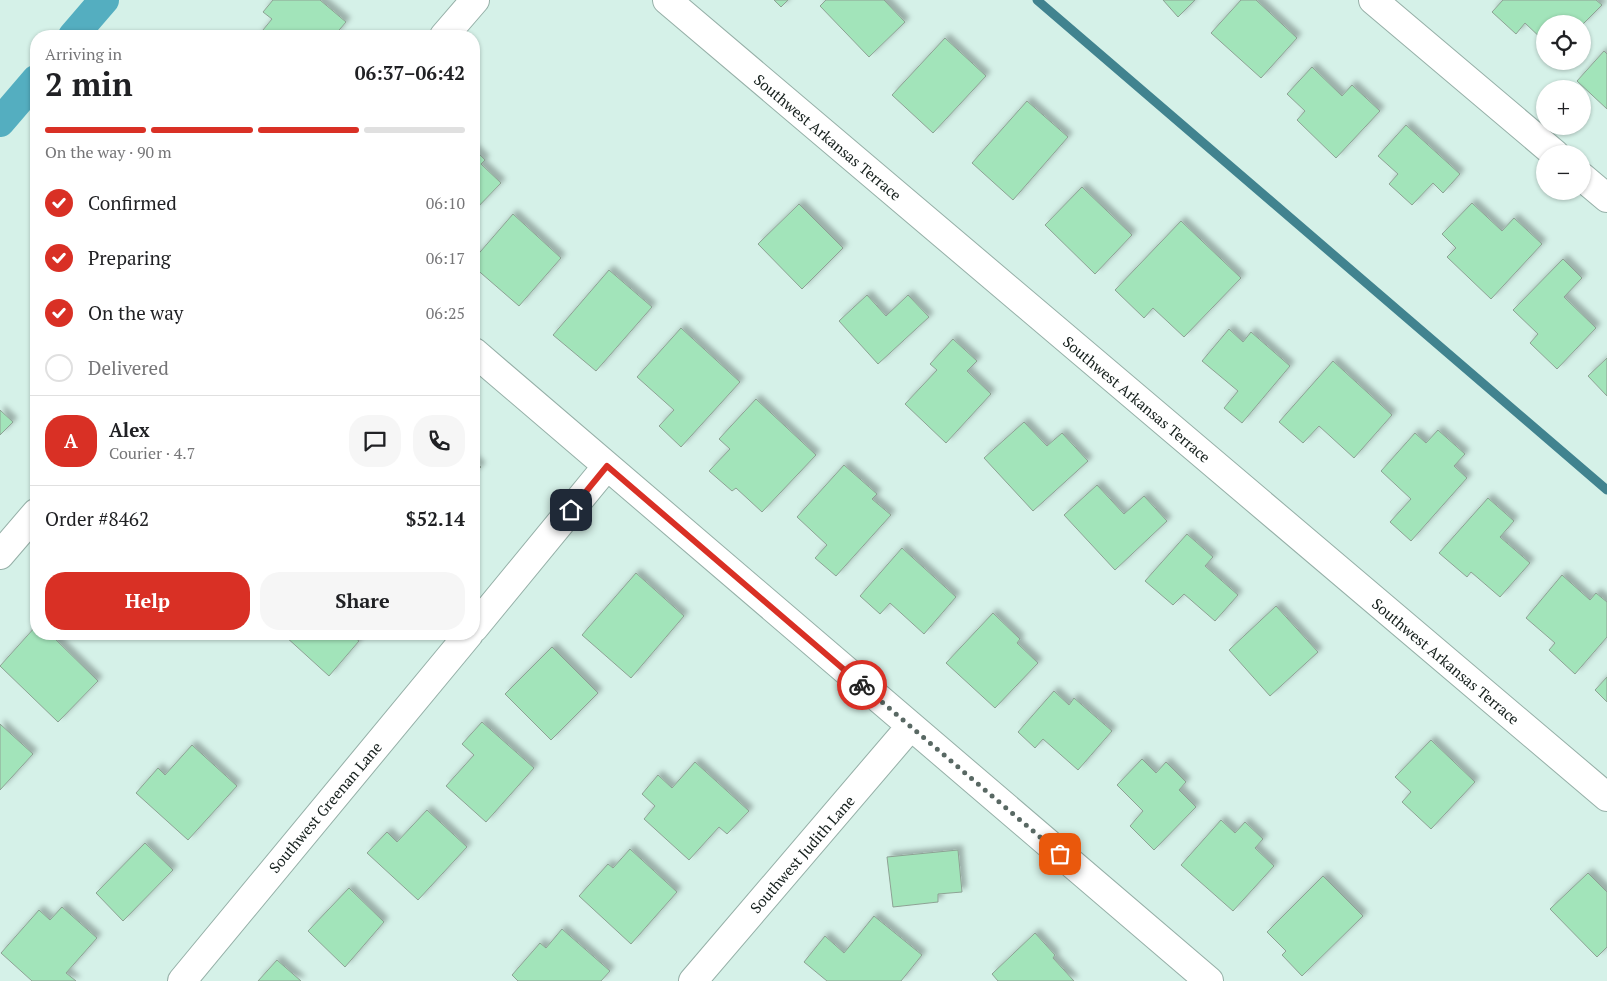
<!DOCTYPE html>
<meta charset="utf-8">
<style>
:root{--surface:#fff;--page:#f6f6f6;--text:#202124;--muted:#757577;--line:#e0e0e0;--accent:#d93025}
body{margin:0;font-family:"PT Serif",serif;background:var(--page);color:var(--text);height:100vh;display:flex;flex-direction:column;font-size:19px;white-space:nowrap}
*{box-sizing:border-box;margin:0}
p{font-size:16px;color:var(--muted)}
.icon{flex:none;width:28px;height:28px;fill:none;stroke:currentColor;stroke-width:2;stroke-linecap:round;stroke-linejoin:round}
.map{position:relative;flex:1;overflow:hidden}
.panel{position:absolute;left:30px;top:30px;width:450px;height:610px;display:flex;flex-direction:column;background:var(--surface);border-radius:20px;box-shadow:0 1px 4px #0004}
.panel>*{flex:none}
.fabs{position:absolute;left:1536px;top:15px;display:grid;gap:10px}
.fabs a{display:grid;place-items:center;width:55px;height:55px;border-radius:50%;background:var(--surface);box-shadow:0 1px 4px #0004;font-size:25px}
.pin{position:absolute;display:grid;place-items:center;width:42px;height:42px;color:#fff;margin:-21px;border-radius:10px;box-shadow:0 2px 8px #0006}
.courier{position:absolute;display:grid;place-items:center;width:50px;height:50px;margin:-25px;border:4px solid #d93025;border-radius:50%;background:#fff;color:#222;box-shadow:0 1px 6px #0007}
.summary em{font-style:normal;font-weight:600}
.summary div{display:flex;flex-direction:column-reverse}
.summary{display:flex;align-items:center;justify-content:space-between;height:85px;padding:0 15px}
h1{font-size:32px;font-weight:600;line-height:38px}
.bar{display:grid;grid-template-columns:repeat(4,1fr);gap:8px 5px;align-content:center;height:60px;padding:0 15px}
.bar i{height:6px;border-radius:4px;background:var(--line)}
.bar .selected{background:var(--accent)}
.bar p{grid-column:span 4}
.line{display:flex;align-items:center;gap:12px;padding:0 15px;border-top:1px solid var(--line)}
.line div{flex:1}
.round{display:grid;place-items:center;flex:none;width:52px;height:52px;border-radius:20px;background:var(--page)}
ol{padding:0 15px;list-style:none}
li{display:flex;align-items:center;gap:15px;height:55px}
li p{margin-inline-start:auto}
li .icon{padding:5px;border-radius:50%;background:var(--accent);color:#fff;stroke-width:4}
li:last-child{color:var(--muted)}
li i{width:28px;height:28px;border:2px solid var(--line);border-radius:50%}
.cta{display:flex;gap:10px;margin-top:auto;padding:10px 15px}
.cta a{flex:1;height:58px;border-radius:20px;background:var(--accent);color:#fff;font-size:20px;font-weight:600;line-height:58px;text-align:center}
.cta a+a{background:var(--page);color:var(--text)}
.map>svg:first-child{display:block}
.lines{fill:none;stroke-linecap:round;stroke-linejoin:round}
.stream{stroke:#41838f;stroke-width:9}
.canal{stroke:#54aec0;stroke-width:30}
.building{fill:#a2e4ba;stroke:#8da294;filter:url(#shadow)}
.minor-casing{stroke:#95afa7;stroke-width:30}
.minor{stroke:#fff;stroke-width:28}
.done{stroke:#586863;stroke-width:5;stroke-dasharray:0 9}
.route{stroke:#d93025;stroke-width:6}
.labels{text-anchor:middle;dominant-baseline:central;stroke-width:5;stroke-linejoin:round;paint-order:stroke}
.street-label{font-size:15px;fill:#151f1c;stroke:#fff}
</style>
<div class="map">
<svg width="1607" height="981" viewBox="0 0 1607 981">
<defs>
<filter id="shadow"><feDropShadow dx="4.5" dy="-4.5" stdDeviation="2.5" flood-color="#0004"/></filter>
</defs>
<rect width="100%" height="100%" fill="#d5f1e8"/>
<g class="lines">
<!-- stream -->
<path class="stream" d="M1037 0 1607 490"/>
<!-- canal -->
<path class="canal" d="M73 36 104 0
M0 122 36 80"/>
</g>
<!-- building -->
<path class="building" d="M273 0H320L346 22 334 36H258L272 19 263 12Z
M774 0H788L781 7Z
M826 0H884L905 22 869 57 820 6Z
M1163 0H1195L1178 17Z
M1241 0H1256L1297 38 1261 78 1211 33Z
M1503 0H1596L1602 5 1582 25 1545 24V42L1525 23 1516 34 1492 12Z
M945 38 986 76 933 133 892 95Z
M1604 51 1607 54V109L1577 81Z
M1312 67 1342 96 1352 85 1380 111 1336 158 1297 120 1305 111 1287 94Z
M1027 101 1068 137 1013 200 972 163Z
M1406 125 1460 174 1443 193 1433 183 1412 205 1389 184 1398 174 1378 156Z
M474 149 485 160 481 164 501 183 474 211Z
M1082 187 1132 235 1095 274 1045 225Z
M1472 203 1502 231 1514 218 1542 244 1491 299 1447 257 1456 248 1442 234Z
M799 204 843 248 802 289 758 244Z
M513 214 561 258 519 306 474 267V259Z
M1181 221 1241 278 1184 337 1153 308 1144 318 1115 290Z
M1563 259 1582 278 1564 297 1596 328 1557 369 1530 343 1538 334 1513 310Z
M609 270 652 307 596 371 553 335Z
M867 295 886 316 908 295 929 317 878 364 839 321Z
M681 328 740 382 681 447 659 426 674 410 637 377Z
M1229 329 1243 342 1251 332 1290 366 1242 423 1224 408 1238 391 1202 361Z
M953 339 977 361 967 371 991 394 946 443 905 404 937 370 930 364Z
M1607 358V396L1588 376Z
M1333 361 1392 415 1354 458 1319 426 1303 443 1279 422Z
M756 399 816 455 762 512 736 488 732 491 709 471 730 449 719 439Z
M0 410 13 422 0 435Z
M1024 422 1047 446 1062 433 1088 461 1033 511 984 458Z
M1438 430 1465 454 1454 466 1467 478 1411 541 1390 522 1411 499 1381 471 1415 433 1426 443Z
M474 460 481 467 474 474Z
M844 465 877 494 872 499 891 515 836 576 815 558 827 545 797 517Z
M1097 485 1124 514 1144 496 1167 521 1115 570 1064 515Z
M1488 498 1514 521 1500 537 1530 563 1500 597 1471 572 1467 577 1439 553Z
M1187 534 1213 557 1205 566 1238 595 1215 621 1184 594 1173 605 1145 581Z
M902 548 956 597 924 634 890 603 880 614 860 596Z
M636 573 684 616 631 678 582 635Z
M1562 575 1590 600 1596 593 1607 602V637L1575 674 1549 650 1555 643 1526 618Z
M1276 606 1318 652 1270 696 1229 650Z
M993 613 1020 639 1017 643 1038 663 995 708 946 663Z
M36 626V634H50L98 681 58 722 0 666Z
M287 634H350L359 641 329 676 285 636Z
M552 647 598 693 551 740 505 694Z
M1607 677V702L1595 690Z
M1054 691 1069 705 1074 698 1112 731 1078 770 1043 739 1035 748 1018 732Z
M482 722 534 768 486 822 446 786 474 755 462 744Z
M0 724 33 754 0 790Z
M1431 740 1475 782 1431 829 1402 802 1411 792 1395 777Z
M192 745 237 786 188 840 136 793 158 768 165 775Z
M1142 759 1156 773 1166 762 1186 782 1179 790 1196 807 1154 850 1130 826 1143 811 1117 785Z
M695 762 749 811 727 834 719 827 689 860 644 819 655 806 642 794 658 775 672 788Z
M427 810 467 847 418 900 367 853 387 832 397 842Z
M1221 820 1235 833 1245 822 1263 839 1255 848 1274 866 1233 911 1181 865Z
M145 843 173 870 123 921 96 893Z
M630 849 677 892 631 944 579 896 608 864 613 868Z
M958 850 962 892 938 894V902L893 907 887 857Z
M1588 873 1607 892V947L1597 957 1550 909Z
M1323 876 1363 916 1302 976 1282 955 1286 951 1267 932Z
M349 888 384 922 345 967 308 931Z
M62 907 97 938 66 973 76 981H32L1 953 39 910 50 920Z
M874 916 922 955 901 981H827L804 962 825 936 844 953Z
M562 929 610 971 601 981H518L512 975 540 943 546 948Z
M1035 933 1055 955 1053 958 1074 981H998L992 974Z
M277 960 301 981H258Z"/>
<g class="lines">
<!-- minor casing -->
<g class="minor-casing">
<path id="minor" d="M667 0 1607 797
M1373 0 1555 154
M444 36 475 0
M1582 177 1607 198
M474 352 1209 981
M0 555 36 513
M474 628 607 466
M182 981 469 634
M693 981 910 727"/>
</g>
<!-- minor -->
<use href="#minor" class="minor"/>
</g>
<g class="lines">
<!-- done -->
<path class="done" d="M862 685 1060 854"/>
<!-- route -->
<path class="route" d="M571 510 607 466 862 685"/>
</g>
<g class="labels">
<!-- street labels -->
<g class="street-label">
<text transform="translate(828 137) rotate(40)">Southwest Arkansas Terrace</text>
<text transform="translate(1137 399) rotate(40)">Southwest Arkansas Terrace</text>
<text transform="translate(1446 661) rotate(40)">Southwest Arkansas Terrace</text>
<text transform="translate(325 807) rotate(-50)">Southwest Greenan Lane</text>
<text transform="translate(802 854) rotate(-49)">Southwest Judith Lane</text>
</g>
</g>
</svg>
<div class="fabs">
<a><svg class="icon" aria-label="locate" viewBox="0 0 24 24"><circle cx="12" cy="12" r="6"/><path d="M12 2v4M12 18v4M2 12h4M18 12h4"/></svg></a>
<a>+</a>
<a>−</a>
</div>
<div class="pin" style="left:1060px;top:854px;background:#ea580c"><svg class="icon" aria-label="bag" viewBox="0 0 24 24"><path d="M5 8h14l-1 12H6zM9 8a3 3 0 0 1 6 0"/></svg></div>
<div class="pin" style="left:571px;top:510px;background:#1f2937"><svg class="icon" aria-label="home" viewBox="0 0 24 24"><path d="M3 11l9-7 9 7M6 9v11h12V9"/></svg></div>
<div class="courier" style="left:862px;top:685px"><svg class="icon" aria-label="bike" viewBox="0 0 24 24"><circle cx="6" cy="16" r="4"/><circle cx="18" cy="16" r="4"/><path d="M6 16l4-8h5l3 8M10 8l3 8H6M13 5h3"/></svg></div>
<section class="panel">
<div class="summary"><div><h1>2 min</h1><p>Arriving in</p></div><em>06:37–06:42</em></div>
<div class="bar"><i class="selected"></i><i class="selected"></i><i class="selected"></i><i></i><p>On the way · 90 m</p></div>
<ol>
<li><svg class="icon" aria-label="check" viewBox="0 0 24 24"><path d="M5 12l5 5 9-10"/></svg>Confirmed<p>06:10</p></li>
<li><svg class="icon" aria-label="check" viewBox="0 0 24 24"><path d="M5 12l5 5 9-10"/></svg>Preparing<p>06:17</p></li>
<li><svg class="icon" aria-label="check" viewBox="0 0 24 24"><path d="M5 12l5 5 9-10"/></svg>On the way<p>06:25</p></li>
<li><i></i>Delivered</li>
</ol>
<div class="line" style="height:90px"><b class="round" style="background:var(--accent);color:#fff">A</b><div><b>Alex</b><p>Courier · 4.7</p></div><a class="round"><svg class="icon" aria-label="chat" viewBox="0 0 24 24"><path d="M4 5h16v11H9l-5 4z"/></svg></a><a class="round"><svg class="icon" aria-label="phone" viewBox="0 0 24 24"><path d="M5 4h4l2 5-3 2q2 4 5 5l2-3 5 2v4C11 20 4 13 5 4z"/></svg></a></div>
<div class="line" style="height:65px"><div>Order #8462</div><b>$52.14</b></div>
<div class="cta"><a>Help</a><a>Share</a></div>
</section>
</div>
